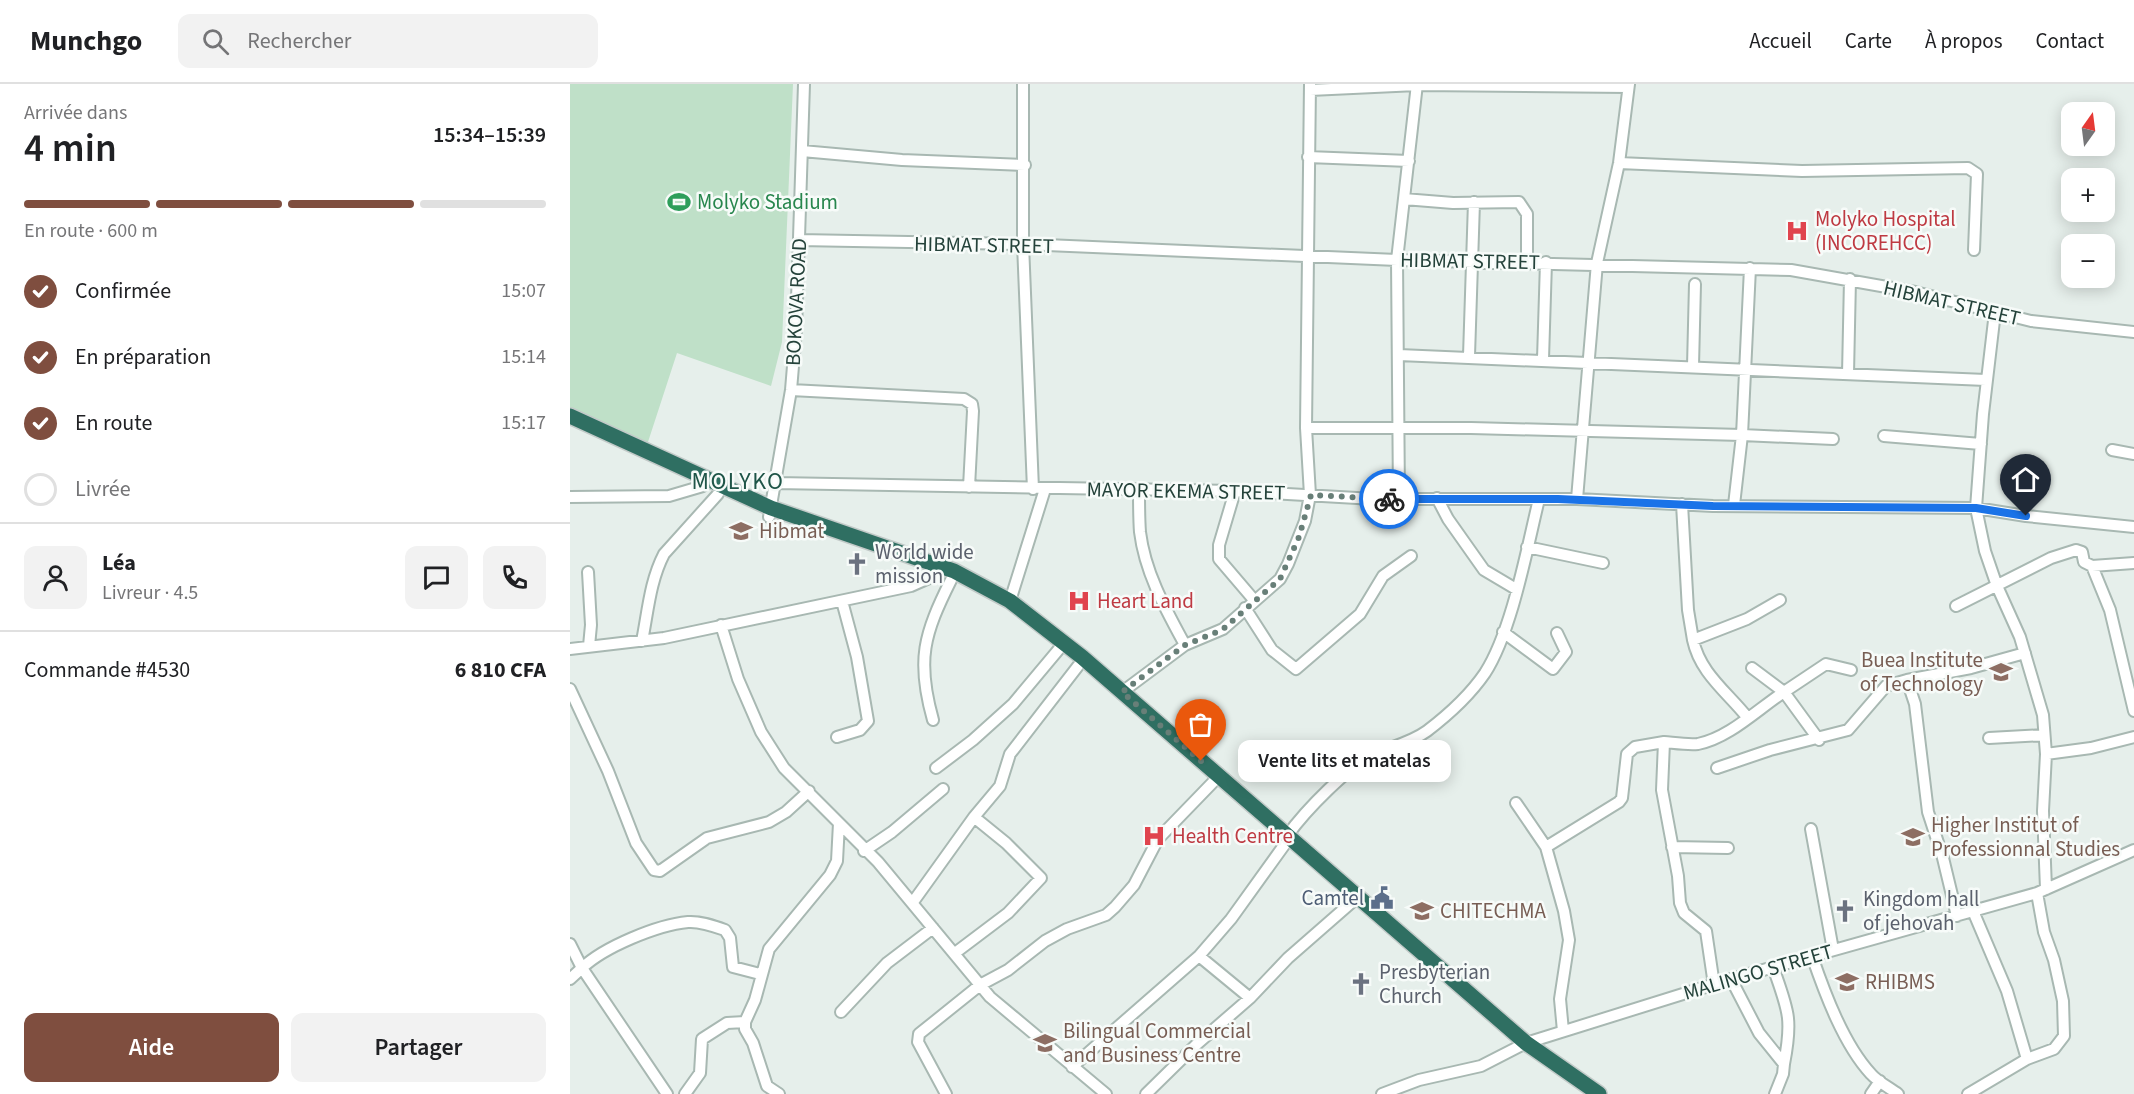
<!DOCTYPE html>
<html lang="fr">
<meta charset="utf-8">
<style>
:root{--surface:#fff;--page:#f2f2f2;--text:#202124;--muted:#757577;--line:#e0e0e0;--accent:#7f4e3f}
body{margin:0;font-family:"Source Sans 3",sans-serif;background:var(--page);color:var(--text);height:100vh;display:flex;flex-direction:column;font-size:22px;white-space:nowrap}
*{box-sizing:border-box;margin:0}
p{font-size:20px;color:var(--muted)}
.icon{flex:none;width:33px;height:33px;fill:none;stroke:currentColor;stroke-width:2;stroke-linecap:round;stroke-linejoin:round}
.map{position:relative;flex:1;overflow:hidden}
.sheet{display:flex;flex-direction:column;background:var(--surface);width:570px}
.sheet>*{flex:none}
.needle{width:39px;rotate:14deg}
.fabs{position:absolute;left:1491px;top:18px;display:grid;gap:12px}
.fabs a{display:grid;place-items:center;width:54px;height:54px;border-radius:12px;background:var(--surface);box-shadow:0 3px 15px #0003;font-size:30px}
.pin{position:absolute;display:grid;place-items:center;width:51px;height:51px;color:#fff;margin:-62px -26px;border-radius:50% 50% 50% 0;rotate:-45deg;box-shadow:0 0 6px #0007}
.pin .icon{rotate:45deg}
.courier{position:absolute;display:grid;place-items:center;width:60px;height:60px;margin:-30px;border:4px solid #1a73e8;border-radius:50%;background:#fff;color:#222;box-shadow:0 2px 8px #0007}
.bubble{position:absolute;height:42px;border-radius:12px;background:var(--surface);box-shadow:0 3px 15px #0003;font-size:20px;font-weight:600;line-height:42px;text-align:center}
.summary em{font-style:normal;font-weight:600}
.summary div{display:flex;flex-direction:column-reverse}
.summary{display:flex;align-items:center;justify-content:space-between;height:102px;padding:0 24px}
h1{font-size:39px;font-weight:600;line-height:45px}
.bar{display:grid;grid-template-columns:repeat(4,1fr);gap:9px 6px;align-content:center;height:72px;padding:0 24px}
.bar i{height:8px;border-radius:4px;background:var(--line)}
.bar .current{background:var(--accent)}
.bar p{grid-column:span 4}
.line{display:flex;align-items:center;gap:15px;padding:0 24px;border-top:2px solid var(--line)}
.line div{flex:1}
.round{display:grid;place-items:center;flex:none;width:63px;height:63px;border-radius:12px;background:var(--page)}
ol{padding:0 24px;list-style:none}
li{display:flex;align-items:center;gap:18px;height:66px}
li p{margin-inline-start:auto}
li .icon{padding:6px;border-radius:50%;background:var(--accent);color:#fff;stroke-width:4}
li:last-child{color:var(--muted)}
li i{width:33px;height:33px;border:3px solid var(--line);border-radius:50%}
.cta{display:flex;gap:12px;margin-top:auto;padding:12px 24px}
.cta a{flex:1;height:69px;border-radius:12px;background:var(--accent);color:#fff;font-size:24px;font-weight:600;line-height:69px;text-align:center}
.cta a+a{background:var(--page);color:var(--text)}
header{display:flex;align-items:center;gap:36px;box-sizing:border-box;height:84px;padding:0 30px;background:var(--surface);border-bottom:2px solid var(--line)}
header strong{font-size:28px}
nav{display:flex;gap:33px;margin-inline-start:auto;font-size:21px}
.search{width:420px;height:54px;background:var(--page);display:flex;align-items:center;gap:15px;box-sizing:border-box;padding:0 21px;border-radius:12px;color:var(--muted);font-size:22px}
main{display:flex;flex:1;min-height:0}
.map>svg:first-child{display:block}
.green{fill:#bfe0c8}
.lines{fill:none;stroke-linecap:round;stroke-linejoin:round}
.minor-casing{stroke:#a8b8b2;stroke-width:14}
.highway-casing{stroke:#c2cac8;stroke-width:18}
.minor{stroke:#fff;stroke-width:10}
.highway{stroke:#2f6f62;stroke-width:15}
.done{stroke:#687f78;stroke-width:6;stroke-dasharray:0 10.8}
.route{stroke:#1a73e8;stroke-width:8}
.labels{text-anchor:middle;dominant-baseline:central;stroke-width:5;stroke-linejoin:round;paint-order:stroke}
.leisure-label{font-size:21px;fill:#27864d;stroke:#f7fbf9;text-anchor:start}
.health-label{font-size:21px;fill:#be3a42;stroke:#f7fbf9;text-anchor:start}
.street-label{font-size:21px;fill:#24423a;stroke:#f7fbf9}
.education-label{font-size:21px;fill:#785e54;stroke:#f7fbf9;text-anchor:start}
.worship-label{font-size:21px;fill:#5b616d;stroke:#f7fbf9;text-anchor:start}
.service-label{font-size:21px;fill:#4e5e75;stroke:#f7fbf9;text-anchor:end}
.quarter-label{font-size:24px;letter-spacing:1.5px;fill:#1f5548;stroke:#f7fbf9}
</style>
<header>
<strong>Munchgo</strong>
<div class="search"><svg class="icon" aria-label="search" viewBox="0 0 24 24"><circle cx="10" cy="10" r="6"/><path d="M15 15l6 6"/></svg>Rechercher</div>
<nav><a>Accueil</a><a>Carte</a><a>À propos</a><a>Contact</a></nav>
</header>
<main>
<section class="sheet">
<div class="summary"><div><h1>4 min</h1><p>Arrivée dans</p></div><em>15:34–15:39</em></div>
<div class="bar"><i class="current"></i><i class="current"></i><i class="current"></i><i></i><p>En route · 600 m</p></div>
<ol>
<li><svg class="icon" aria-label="check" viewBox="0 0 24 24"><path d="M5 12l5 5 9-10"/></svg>Confirmée<p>15:07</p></li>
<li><svg class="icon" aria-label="check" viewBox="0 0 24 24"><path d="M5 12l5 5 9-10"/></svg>En préparation<p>15:14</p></li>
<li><svg class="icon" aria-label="check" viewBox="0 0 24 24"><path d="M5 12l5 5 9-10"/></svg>En route<p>15:17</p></li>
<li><i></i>Livrée</li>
</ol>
<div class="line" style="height:108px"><a class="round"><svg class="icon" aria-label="person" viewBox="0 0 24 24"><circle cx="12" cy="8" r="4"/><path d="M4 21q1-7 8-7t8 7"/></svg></a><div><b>Léa</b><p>Livreur · 4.5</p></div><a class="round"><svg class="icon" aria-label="chat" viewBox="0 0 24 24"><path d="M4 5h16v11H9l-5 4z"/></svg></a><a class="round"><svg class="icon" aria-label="phone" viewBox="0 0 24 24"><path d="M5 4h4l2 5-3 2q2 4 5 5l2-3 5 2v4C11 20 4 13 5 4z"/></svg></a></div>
<div class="line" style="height:78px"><div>Commande #4530</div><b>6 810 CFA</b></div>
<div class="cta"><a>Aide</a><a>Partager</a></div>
</section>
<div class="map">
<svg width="1564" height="1010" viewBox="0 0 1564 1010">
<rect width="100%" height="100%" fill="#e6efeb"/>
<!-- green -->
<path class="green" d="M0 0H223L212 258 201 302 107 269 77 361 0 327Z"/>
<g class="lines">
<!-- minor casing -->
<g class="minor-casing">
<path id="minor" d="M453 0V160L463 405
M740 6 847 1 1058 3
M232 67 332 76 455 81
M738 73 839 77
M1049 79 1232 87 1398 84 1407 90 1404 166
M834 115 883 119 949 118 957 130V178
M229 156 453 160 827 176 1221 186 1345 208 1461 237 1564 248
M1180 184 1172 351 1263 355
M1425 228 1413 330 1406 424 1415 467 1427 502 1450 553 1473 631 1476 670 1473 727 1476 805
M829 271 1416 296
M899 272 904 118
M973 275 976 178
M1123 282 1125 200
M1278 290 1280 195
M221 306 394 315 402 320 403 327 399 403
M736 344H901L1172 351 1164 421
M1314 352 1411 360
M1542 366 1564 370
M206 399 665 407 804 415H1007L1143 422 1406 424 1456 432 1564 443
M569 406C569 420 569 435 570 448 575 489 596 526 615 561
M665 407 649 461V475L684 516
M0 413 99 412 133 402
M867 414 878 435 914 486 946 505
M829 415 827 176 847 0
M1007 415 1027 179 1049 79 1059 0
M1112 420 1118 526 1123 556
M199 433 221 306 226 246 234 0
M957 463 1033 479
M1522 482 1540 526 1564 627
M18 488 21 541 19 562
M440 517 475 405
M1386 522 1481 474 1506 466 1512 468 1514 478 1522 482 1564 479
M675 524 702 566 726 585 790 530 813 492 841 472
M151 541 168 595 191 648 214 684 308 778 420 913 536 1010
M933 548 983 585 996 568 987 549
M72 557C78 527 80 497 94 470L148 410
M0 565 94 554 341 502 368 490
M1182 584 1214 608 1256 580 1281 586
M1337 596 1401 584 1455 569
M0 605 38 687 66 759 84 786 90 787 137 754 199 738 216 728 239 707
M552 608 615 561 653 545 710 495 718 480 735 437 740 411 736 344 740 0
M1177 633C1157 608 1130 589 1123 556L1177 535 1210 516
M363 636C346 576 354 550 381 496
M267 653 290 646 298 637 287 573 272 517
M1419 654 1474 651
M1476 670 1521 664 1564 653
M366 684 403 656 443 620 489 565
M1147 684 1200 666 1278 646 1316 602 1337 596 1345 620 1358 728 1373 774 1387 832
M946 719 976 763 994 827 999 856 990 915 993 947
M1241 745 1263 866
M717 752C735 727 779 681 807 669 824 662 842 658 857 647 878 631 900 611 915 589 942 547 957 464 969 415
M976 763 1049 718 1052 714 1057 670 1065 663 1094 658
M1102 763 1158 764
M294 767 322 748 373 705
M343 818 404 733
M1403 827 1437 907 1457 975
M0 860 12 884 0 895
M385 869 438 829 471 794 436 759 404 733 430 702 440 670 508 582
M629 872 661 835 715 760
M1242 872C1255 910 1274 961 1301 990 1308 998 1320 1004 1328 1010
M1203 883C1218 926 1223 934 1214 980
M1161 895 1189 949 1214 980 1213 990 1205 1010
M1144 901 1136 847 1114 829 1110 819 1108 792 1092 706 1094 658C1105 659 1117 661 1128 660 1159 654 1188 625 1214 608L1249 656
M271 928 317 879 363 844
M502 983 629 872 680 914
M97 1010 12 884C34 863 87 841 118 838 130 837 144 842 155 846L160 854 163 883 190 890
M115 1010 130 989 132 955 157 939 175 938
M209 1010 197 1002 183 959 175 945V938L185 916 199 865 260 791 267 777 269 739
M376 1010 348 958 349 950 410 901 438 886 475 857 497 845 536 831 545 823 564 801 588 755 648 693
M576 1010 627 960 680 914 718 874 782 818
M812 1010 849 996 911 982 956 959 1161 895 1467 809 1564 766
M1301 1010 1310 997
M1398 1010 1457 975 1484 965 1494 952 1493 917 1484 876 1474 848 1467 809"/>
</g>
<!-- highway casing -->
<g class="highway-casing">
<path id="highway" d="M0 332 201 424 384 487 440 517 512 573 956 959 1029 1010"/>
</g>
<!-- minor -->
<use href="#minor" class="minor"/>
<!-- highway -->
<use href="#highway" class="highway"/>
</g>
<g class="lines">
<!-- done -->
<path class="done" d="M631 677 552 608 615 561 652 546 710 495 729 453 741 411 819 415"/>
<!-- route -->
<path class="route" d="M819 415H988L1143 422 1406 424 1456 432"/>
</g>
<!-- icons -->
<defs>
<g id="stadium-bare" transform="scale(1.8)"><path d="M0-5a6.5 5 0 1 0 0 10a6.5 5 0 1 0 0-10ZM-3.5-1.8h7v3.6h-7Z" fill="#2e9e5b" stroke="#f7fbf9" stroke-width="2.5" paint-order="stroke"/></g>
<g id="hospital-bare" transform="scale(1.8)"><path d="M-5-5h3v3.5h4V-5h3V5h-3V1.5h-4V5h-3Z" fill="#e0444e" stroke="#f7fbf9" stroke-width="2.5" paint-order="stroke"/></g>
<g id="university-bare" transform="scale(1.8)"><path d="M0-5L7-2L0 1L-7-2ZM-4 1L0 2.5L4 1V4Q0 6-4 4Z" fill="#8d6e63" stroke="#f7fbf9" stroke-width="2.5" paint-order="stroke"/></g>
<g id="church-bare" transform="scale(1.8)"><path d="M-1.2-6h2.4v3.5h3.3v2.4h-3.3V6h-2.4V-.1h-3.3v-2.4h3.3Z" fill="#6b7280" stroke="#f7fbf9" stroke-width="2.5" paint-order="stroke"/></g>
<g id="school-bare" transform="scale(1.8)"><path d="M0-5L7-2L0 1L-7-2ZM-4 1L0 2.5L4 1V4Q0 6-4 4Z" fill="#8d6e63" stroke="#f7fbf9" stroke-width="2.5" paint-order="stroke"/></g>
<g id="civic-bare" transform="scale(1.8)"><path d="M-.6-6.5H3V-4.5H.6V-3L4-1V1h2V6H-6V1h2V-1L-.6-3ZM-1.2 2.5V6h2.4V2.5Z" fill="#5c6f8a" stroke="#f7fbf9" stroke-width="2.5" paint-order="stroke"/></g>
</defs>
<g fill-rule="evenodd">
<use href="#stadium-bare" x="109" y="118"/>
<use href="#hospital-bare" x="1227" y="147"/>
<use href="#university-bare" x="171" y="447"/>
<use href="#church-bare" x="287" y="480"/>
<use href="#hospital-bare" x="509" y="517"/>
<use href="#university-bare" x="1431" y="588"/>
<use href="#hospital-bare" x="584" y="752"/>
<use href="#school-bare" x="1343" y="753"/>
<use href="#civic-bare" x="812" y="814"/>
<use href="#university-bare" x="852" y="827"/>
<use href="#church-bare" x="1275" y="827"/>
<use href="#university-bare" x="1277" y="898"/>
<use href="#church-bare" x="791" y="900"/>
<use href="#school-bare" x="475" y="959"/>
</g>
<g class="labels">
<!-- leisure labels -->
<g class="leisure-label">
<text x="127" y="118">Molyko Stadium</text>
</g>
<!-- health labels -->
<g class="health-label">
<text x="1245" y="135">Molyko Hospital<tspan x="1245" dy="24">(INCOREHCC)</tspan></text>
<text x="527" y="517">Heart Land</text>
<text x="602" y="752">Health Centre</text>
</g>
<!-- street labels -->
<g class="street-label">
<text transform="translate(414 161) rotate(1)">HIBMAT STREET</text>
<text transform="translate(900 177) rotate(1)">HIBMAT STREET</text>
<text transform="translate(226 218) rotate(-87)">BOKOVA ROAD</text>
<text transform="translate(1382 219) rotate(13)">HIBMAT STREET</text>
<text transform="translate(616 407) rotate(1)">MAYOR EKEMA STREET</text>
<text transform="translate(1188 888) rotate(-16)">MALINGO STREET</text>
</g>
<!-- education labels -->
<g class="education-label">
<text x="189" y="447">Hibmat</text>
<text x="1413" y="576" text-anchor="end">Buea Institute<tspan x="1413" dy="24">of Technology</tspan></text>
<text x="1361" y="741">Higher Institut of<tspan x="1361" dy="24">Professionnal Studies</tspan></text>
<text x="870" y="827">CHITECHMA</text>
<text x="1295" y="898">RHIBMS</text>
<text x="493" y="947">Bilingual Commercial<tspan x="493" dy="24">and Business Centre</tspan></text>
</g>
<!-- worship labels -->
<g class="worship-label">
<text x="305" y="468">World wide<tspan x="305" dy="24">mission</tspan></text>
<text x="1293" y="815">Kingdom hall<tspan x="1293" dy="24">of jehovah</tspan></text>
<text x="809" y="888">Presbyterian<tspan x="809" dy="24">Church</tspan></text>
</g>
<!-- service labels -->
<g class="service-label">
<text x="794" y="814">Camtel</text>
</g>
<!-- quarter labels -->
<g class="quarter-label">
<text x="168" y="397">MOLYKO</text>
</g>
</g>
</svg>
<div class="fabs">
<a><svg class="needle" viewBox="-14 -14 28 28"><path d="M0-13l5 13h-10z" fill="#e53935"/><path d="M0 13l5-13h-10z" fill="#757577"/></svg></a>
<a>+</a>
<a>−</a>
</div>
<div class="pin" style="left:631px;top:677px;background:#ea580c"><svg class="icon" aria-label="bag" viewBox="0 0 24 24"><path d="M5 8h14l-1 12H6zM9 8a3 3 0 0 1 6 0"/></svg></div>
<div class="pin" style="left:1456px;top:432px;background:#1f2937"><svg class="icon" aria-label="home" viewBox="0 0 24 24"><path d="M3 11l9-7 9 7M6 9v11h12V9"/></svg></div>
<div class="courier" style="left:819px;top:415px"><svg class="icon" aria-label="bike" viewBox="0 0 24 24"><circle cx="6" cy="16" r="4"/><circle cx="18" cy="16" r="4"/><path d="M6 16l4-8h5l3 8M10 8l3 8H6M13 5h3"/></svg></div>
<div class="bubble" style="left:668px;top:656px;width:213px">Vente lits et matelas</div>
</div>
</main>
